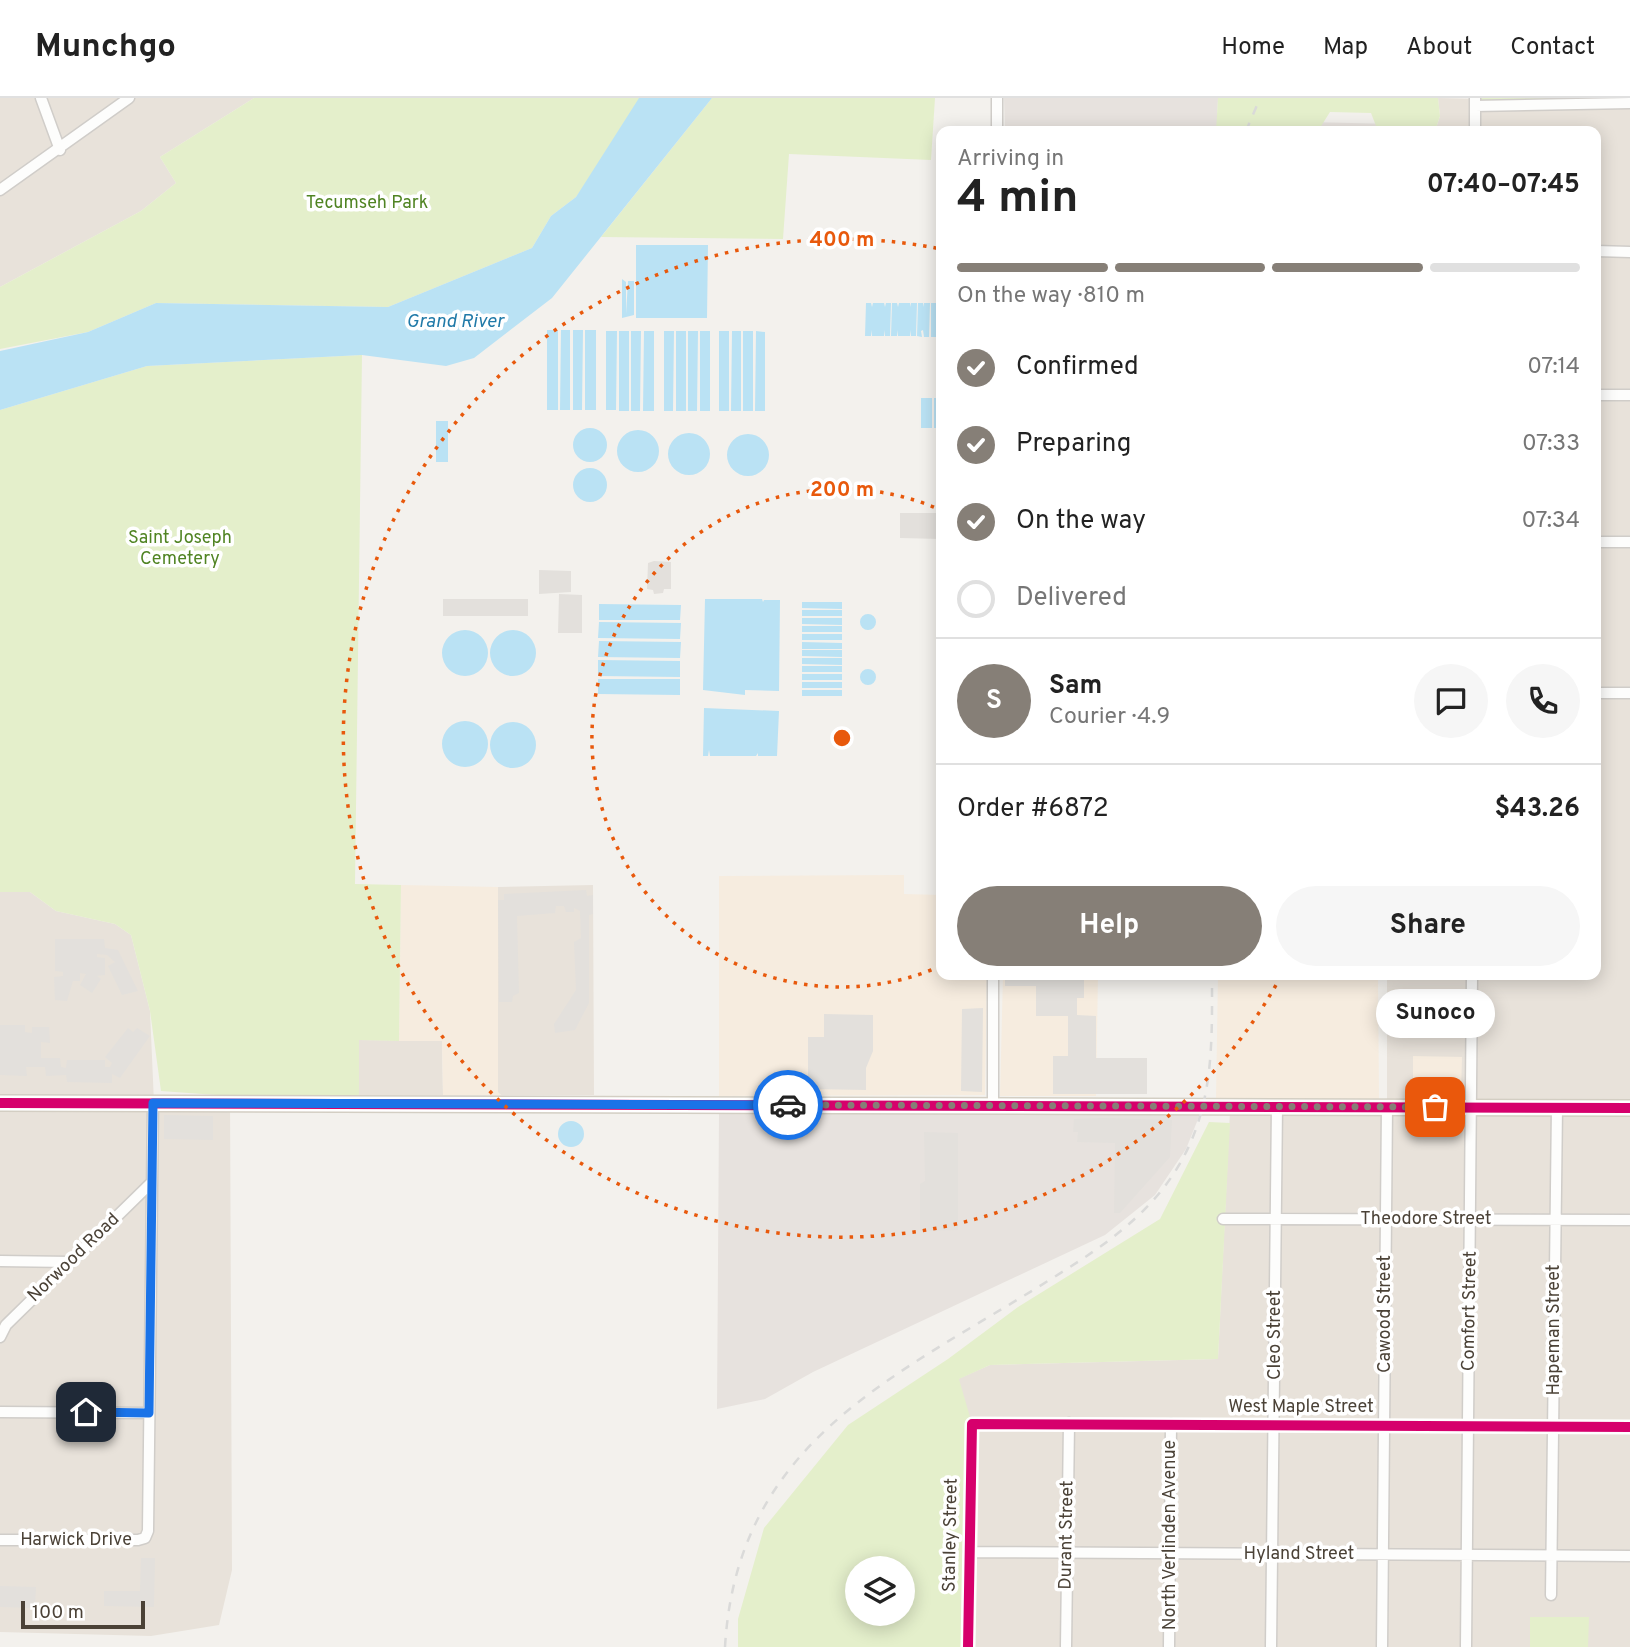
<!DOCTYPE html>
<meta charset="utf-8">
<style>
:root{--surface:#fff;--page:#f6f6f6;--text:#222;--muted:#767676;--line:#e0e0e0;--accent:#867f77}
body{margin:0;font-family:Overpass,sans-serif;background:var(--page);color:var(--text);height:100vh;display:flex;flex-direction:column;font-size:26px;white-space:nowrap}
*{box-sizing:border-box;margin:0}
p{font-size:23px;color:var(--muted)}
.icon{flex:none;width:38px;height:38px;fill:none;stroke:currentColor;stroke-width:2;stroke-linecap:round;stroke-linejoin:round}
.map{position:relative;flex:1;overflow:hidden}
.side{position:absolute;left:936px;top:28px;width:665px;height:854px;display:flex;flex-direction:column;background:var(--surface);border-radius:14px;box-shadow:0 4px 18px #0003}
.side>*{flex:none}
.controls{position:absolute;left:845px;top:1458px;display:grid;gap:14px}
.controls a{display:grid;place-items:center;width:70px;height:70px;border-radius:50%;background:var(--surface);box-shadow:0 4px 18px #0003;font-size:35px}
.scale{position:absolute;left:21px;bottom:18px;width:124px;box-sizing:border-box;padding-left:7px;border:4px solid #4b4237;border-top:0;font-size:19px;line-height:24px;white-space:nowrap;color:#4b4237;-webkit-text-stroke:5px #fff;paint-order:stroke}
.pin{position:absolute;display:grid;place-items:center;width:60px;height:60px;color:#fff;margin:-30px;border-radius:14px;box-shadow:0 4px 10px #0006}
.courier{position:absolute;display:grid;place-items:center;width:70px;height:70px;margin:-35px;border:5px solid #1a73e8;border-radius:50%;background:#fff;color:#222;box-shadow:0 2px 9px #0007}
.bubble{position:absolute;height:49px;border-radius:24px;background:var(--surface);box-shadow:0 4px 18px #0003;font-size:23px;font-weight:700;line-height:49px;text-align:center}
.summary em{font-style:normal;font-weight:700}
.summary div{display:flex;flex-direction:column-reverse}
.summary{display:flex;align-items:center;justify-content:space-between;height:119px;padding:0 21px}
h1{font-size:46px;font-weight:700;line-height:52px}
.bar{display:grid;grid-template-columns:repeat(4,1fr);gap:10px 7px;align-content:center;height:84px;padding:0 21px}
.bar i{height:9px;border-radius:5px;background:var(--line)}
.bar .selected{background:var(--accent)}
.bar p{grid-column:span 4}
.line{display:flex;align-items:center;gap:18px;padding:0 21px;border-top:2px solid var(--line)}
.line div{flex:1}
.round{display:grid;place-items:center;flex:none;width:74px;height:74px;border-radius:37px;background:var(--page)}
ol{padding:0 21px;list-style:none}
li{display:flex;align-items:center;gap:21px;height:77px}
li p{margin-inline-start:auto}
li .icon{padding:7px;border-radius:50%;background:var(--accent);color:#fff;stroke-width:4}
li:last-child{color:var(--muted)}
li i{width:38px;height:38px;border:4px solid var(--line);border-radius:50%}
.primary-button{display:flex;gap:14px;margin-top:auto;padding:14px 21px}
.primary-button a{flex:1;height:80px;border-radius:42px;background:var(--accent);color:#fff;font-size:28px;font-weight:700;line-height:80px;text-align:center}
.primary-button a+a{background:var(--page);color:var(--text)}
header{display:flex;align-items:center;gap:42px;box-sizing:border-box;height:98px;padding:0 35px;background:var(--surface);border-bottom:2px solid var(--line)}
header strong{font-size:33px}
nav{display:flex;gap:38px;margin-inline-start:auto;font-size:24px}
.map>svg:first-child{display:block}
.residential{fill:#e8e2da}
.commercial{fill:#f6ecdf}
.industrial{fill:#e7e2de}
.green{fill:#e4efcb;fill-rule:evenodd}
.parking{fill:#e3e0dc}
.water{fill:#bae2f4}
.lines{fill:none;stroke-linecap:round;stroke-linejoin:round}
.street-casing{stroke:#d0cdc9;stroke-width:13}
.secondary-casing{stroke:#d3cec3;stroke-width:18}
.street{stroke:#fdfdfc;stroke-width:10}
.secondary{stroke:#f7f5f0;stroke-width:14}
.rail{stroke:#dadad9;stroke-width:2.5;stroke-dasharray:9 9;stroke-linecap:butt}
.cycleway-casing{stroke:#fff;stroke-width:15}
.cycleway{stroke:#d6006c;stroke-width:10}
.done{stroke:#867f77;stroke-width:7;stroke-dasharray:0 12.6}
.route{stroke:#1a73e8;stroke-width:9}
.ring{fill:none;stroke:#e8590c;stroke-width:3.5;stroke-dasharray:3.5 7}
.labels{text-anchor:middle;dominant-baseline:central;stroke-width:7;stroke-linejoin:round;paint-order:stroke}
.park-label{font-size:18px;fill:#508423;stroke:#fff}
.street-label{font-size:18px;fill:#4b4237;stroke:#fff}
.water-label{font-size:19px;font-style:italic;fill:#217aa8;stroke:#fff}
.centre{fill:#e8590c;stroke:#fff;stroke-width:3.5}
.ring-label{font-size:21px;text-anchor:middle;font-weight:bold;fill:#e8590c;stroke:#fff;stroke-width:7;stroke-linejoin:round;paint-order:stroke}
</style>
<header>
<strong>Munchgo</strong>
<nav><a>Home</a><a>Map</a><a>About</a><a>Contact</a></nav>
</header>
<div class="map">
<svg width="1630" height="1549" viewBox="0 0 1630 1549">
<rect width="100%" height="100%" fill="#f3f1ed"/>
<!-- residential -->
<path class="residential" d="M0 0H254L160 59 176 85 141 113 0 189Z
M1438 0 1630 5V1003L1387 1002V877H1596V33H1435L1440 18Z
M593 787 594 997H501L498 995V789Z
M0 794H30L56 813 115 826 131 837 150 913 154 1005 230 998 232 1472 219 1527 151 1538 0 1534Z
M359 942 442 943 443 997H359Z
M1230 1013 1630 1014V1549H969L958 1281 990 1267 1218 1261Z"/>
<!-- commercial -->
<path class="commercial" d="M904 777V796L941 797 942 877H987L985 997 719 998V778Z
M401 787 498 789V994L501 997H443L442 943H399Z
M1003 877H1098L1096 998H1000Z
M1218 877H1378L1379 1002 1216 1001Z
M1413 958 1462 959 1461 996H1413Z"/>
<!-- industrial -->
<path class="industrial" d="M1004 0H1218L1217 22 1398 26V33H1005Z
M719 1016H1200L1186 1051 1155 1097 1105 1137 813 1274 765 1301 717 1311Z"/>
<!-- green -->
<path class="green" d="M254 0H649L576 99 551 118 532 150 388 209 156 205 88 234 0 251V189L141 113 176 85 160 59Z
M712 0H935L931 62 789 56 783 141 601 139Z
M1218 0H1438L1440 18 1435 33H1378L1371 15 1330 14 1318 33H1216Z
M1475 0H1630V5L1475 8Z
M362 257 355 786 401 787 399 943 359 942V997L230 998 161 993 150 913 131 837 115 826 56 813 30 794H0V312L147 268Z
M1209 1024 1230 1025 1218 1261 990 1267 959 1281 972 1326 969 1549H738V1521L764 1430 848 1327 948 1261 1018 1209 1160 1121ZM858 1470H903V1516H858Z
M1530 1519H1589L1588 1549H1530Z"/>
<!-- parking -->
<path class="parking" d="M900 415H941V441L900 440Z
M654 463 671 464V491H664L663 495 654 496 653 492 647 491 648 465Z
M539 472 571 473V494L539 496Z
M559 496 582 497V535H558Z
M443 501H528V518H443Z
M586 792 587 798 593 797V816L589 817V905L575 932 555 935 554 926 576 892 574 844 581 840 580 813 574 810V814H566L564 808H556L555 815 517 818 519 895 513 898 512 904H499L498 802H504V796Z
M55 841H104L105 850 118 852 138 893 122 897 108 868 115 864 107 857 97 856V859L105 860V877L97 878 101 881 92 895 80 887 86 876 80 875V883H73L67 903 55 902 54 879 63 878V874L55 873Z
M1005 877H1084V900H1077V917L1096 918V960H1147V996H1053V958H1068V918H1036V888H1005Z
M983 910 982 994 961 993 962 911Z
M824 916 873 917V953L866 970V992L808 991V939H824Z
M0 927H25V934L32 935V929H49L50 945 41 944V960H60L61 969 66 970 67 962H105V969H110L112 965 105 959 128 930 133 934 137 930 150 938 120 980 112 976V985L67 984 66 977 46 978 45 969H26L27 978 0 977Z
M164 1017 213 1018V1042L164 1041Z
M1103 1020 1172 1022 1170 1059 1120 1115H1114L1115 1045 1077 1044 1078 1034H1073L1074 1021Z
M924 1034 958 1035V1132L920 1133V1086L925 1083Z
M141 1460H155L154 1509 104 1508V1493H140Z
M0 1488 36 1489 35 1510 0 1509Z"/>
<!-- water -->
<path class="water" d="M639 0H712L552 200 474 260 446 268 362 257 147 268 0 312V253L88 234 156 205 388 209 532 150 551 118 576 99Z
M636 147H708L707 220H636Z
M622 181 626 184V216L628 183H634V217L622 220Z
M866 205H871L872 209 873 205H884L885 209 886 205H891L890 238H885L884 232V238H872V232L871 238H865Z
M892 205H897L898 209 899 205H910L911 209V205H917L916 238H911L910 232V238H898L897 232V238H891Z
M918 205H923L924 209V205H930L929 239H924L923 232 921 233 922 239 917 238Z
M931 205H936L937 209V205H941V239H937V232L936 239H931Z
M547 232H558V312H547Z
M561 232H570V312H560Z
M573 232H583L582 312H573Z
M585 232H596V312H585Z
M606 233H617L616 312H606Z
M619 233H629V313H619Z
M631 233H641L640 313H631Z
M644 233H654V313H643Z
M664 233H674L673 313H664Z
M676 233H686V313H676Z
M688 233H698L697 313H688Z
M700 233H710V313H700Z
M719 233H729V313H719Z
M732 233H741V313H731Z
M743 233H753V313H743Z
M756 233 765 234V313H755Z
M921 300H932V330H921Z
M934 300H941V330H934Z
M436 323H448V364H436Z
M573 347a17 17 0 1 1 34 0a17 17 0 1 1-34 0Z
M617 353a21 21 0 1 1 42 0a21 21 0 1 1-42 0Z
M668 356a21 21 0 1 1 42 0a21 21 0 1 1-42 0Z
M727 357a21 21 0 1 1 42 0a21 21 0 1 1-42 0Z
M573 387a17 17 0 1 1 34 0a17 17 0 1 1-34 0Z
M705 501H762L763 504 764 502H780L779 593 745 592V597L703 592Z
M802 504H842V511L802 510Z
M599 506 681 507 680 522H599Z
M802 512H842V518H802Z
M860 524a8 8 0 1 1 16 0a8 8 0 1 1-16 0Z
M802 520H842V527L802 526Z
M599 524 681 525 680 541 598 540Z
M802 528H842V534H802Z
M442 555a23 23 0 1 1 46 0a23 23 0 1 1-46 0Z
M490 555a23 23 0 1 1 46 0a23 23 0 1 1-46 0Z
M802 536H842V542H802Z
M599 543 681 544 680 560 598 559Z
M802 544 842 545V551H802Z
M802 552H842V559L802 558Z
M802 560H842V567L802 566Z
M598 562 680 563V579L598 578Z
M802 568H842V574H802Z
M860 579a8 8 0 1 1 16 0a8 8 0 1 1-16 0Z
M802 576H842V582H802Z
M598 581H680V597L598 596Z
M802 584H842V590H802Z
M802 592H842V598H802Z
M704 610 779 613 777 658H758V655L756 658H710L709 652 708 658H703Z
M442 646a23 23 0 1 1 46 0a23 23 0 1 1-46 0Z
M490 647a23 23 0 1 1 46 0a23 23 0 1 1-46 0Z
M558 1036a13 13 0 1 1 26 0a13 13 0 1 1-26 0Z"/>
<g class="lines">
<!-- street casing -->
<g class="street-casing">
<path id="street" d="M41 0 60 52
M1475 8 1630 5
M997 33V0
M1475 33V0
M0 92 129 0
M1596 153 1630 154
M1596 297H1630
M1596 444H1630
M1596 595H1630
M993 1007V877
M1223 1121 1630 1122
M0 1163 70 1164
M0 1239 6 1227 152 1084
M0 1314 149 1315
M0 1442H138L145 1440 148 1433 153 1005
M969 1454 1630 1458
M1551 1497 1557 1009
M968 1549 972 1326 1630 1329
M1066 1549 1069 1325
M1169 1549 1171 1326
M1271 1549 1277 1008
M1382 1549 1387 1009
M1466 1549 1472 877"/>
</g>
<!-- secondary casing -->
<g class="secondary-casing">
<path id="secondary" d="M0 1005 1630 1010"/>
</g>
<!-- street -->
<use href="#street" class="street"/>
<!-- secondary -->
<use href="#secondary" class="secondary"/>
<!-- rail -->
<path class="rail" d="M1246 33 1260 0
M725 1549C737 1342 897 1278 1051 1181 1107 1146 1160 1111 1189 1048 1214 994 1212 935 1212 877"/>
<!-- cycleway casing -->
<g class="cycleway-casing">
<path id="cycleway" d="M0 1005 1630 1010
M968 1549 972 1326 1630 1329"/>
</g>
<!-- cycleway -->
<use href="#cycleway" class="cycleway"/>
</g>
<g class="lines">
<!-- done -->
<path class="done" d="M788 1007 1435 1009"/>
<!-- route -->
<path class="route" d="M86 1314 149 1315 153 1005 788 1007"/>
</g>
<!-- distance rings -->
<g class="ring">
<path d="M941 868A249 249 0 1 1 941 412"/>
<path d="M1281 878A499 499 0 1 1 941 151"/>
</g>
<g class="labels">
<!-- park labels -->
<g class="park-label">
<text x="367" y="105">Tecumseh Park</text>
<text x="180" y="440">Saint Joseph<tspan x="180" dy="21">Cemetery</tspan></text>
</g>
<!-- street labels -->
<g class="street-label">
<text x="1426" y="1121">Theodore Street</text>
<text transform="translate(74 1160) rotate(-44)">Norwood Road</text>
<text transform="translate(1470 1213) rotate(-89)">Comfort Street</text>
<text transform="translate(1385 1216) rotate(-90)">Cawood Street</text>
<text transform="translate(1554 1232) rotate(-90)">Hapeman Street</text>
<text transform="translate(1275 1237) rotate(-90)">Cleo Street</text>
<text x="1301" y="1309">West Maple Street</text>
<text transform="translate(951 1437) rotate(-89)">Stanley Street</text>
<text transform="translate(1067 1437) rotate(-89)">Durant Street</text>
<text transform="translate(1170 1437) rotate(-90)">North Verlinden Avenue</text>
<text x="76" y="1442">Harwick Drive</text>
<text x="1299" y="1456">Hyland Street</text>
</g>
<!-- water labels -->
<g class="water-label">
<text x="455" y="224">Grand River</text>
</g>
</g>
<circle cx="842" cy="640" r="10" class="centre"/>
<g class="ring-label">
<text x="842" y="148">400 m</text>
<text x="842" y="398">200 m</text>
</g>
</svg>
<div class="controls">
<a><svg class="icon" aria-label="layers" viewBox="0 0 24 24"><path d="M12 4l9 5-9 5-9-5zM3 14l9 5 9-5"/></svg></a>
</div>
<div class="scale">100 m</div>
<div class="pin" style="left:1435px;top:1009px;background:#ea580c"><svg class="icon" aria-label="bag" viewBox="0 0 24 24"><path d="M5 8h14l-1 12H6zM9 8a3 3 0 0 1 6 0"/></svg></div>
<div class="pin" style="left:86px;top:1314px;background:#1f2937"><svg class="icon" aria-label="home" viewBox="0 0 24 24"><path d="M3 11l9-7 9 7M6 9v11h12V9"/></svg></div>
<div class="courier" style="left:788px;top:1007px"><svg class="icon" aria-label="car" viewBox="0 0 24 24"><path d="M5 17H2v-5l4-1 3-4h7l3 4 3 1v5h-3M9 17h6M6 11h13"/><circle cx="7" cy="17" r="2"/><circle cx="17" cy="17" r="2"/></svg></div>
<div class="bubble" style="left:1376px;top:891px;width:119px">Sunoco</div>
<section class="side">
<div class="summary"><div><h1>4 min</h1><p>Arriving in</p></div><em>07:40–07:45</em></div>
<div class="bar"><i class="selected"></i><i class="selected"></i><i class="selected"></i><i></i><p>On the way · 810 m</p></div>
<ol>
<li><svg class="icon" aria-label="check" viewBox="0 0 24 24"><path d="M5 12l5 5 9-10"/></svg>Confirmed<p>07:14</p></li>
<li><svg class="icon" aria-label="check" viewBox="0 0 24 24"><path d="M5 12l5 5 9-10"/></svg>Preparing<p>07:33</p></li>
<li><svg class="icon" aria-label="check" viewBox="0 0 24 24"><path d="M5 12l5 5 9-10"/></svg>On the way<p>07:34</p></li>
<li><i></i>Delivered</li>
</ol>
<div class="line" style="height:126px"><b class="round" style="background:var(--accent);color:#fff">S</b><div><b>Sam</b><p>Courier · 4.9</p></div><a class="round"><svg class="icon" aria-label="chat" viewBox="0 0 24 24"><path d="M4 5h16v11H9l-5 4z"/></svg></a><a class="round"><svg class="icon" aria-label="phone" viewBox="0 0 24 24"><path d="M5 4h4l2 5-3 2q2 4 5 5l2-3 5 2v4C11 20 4 13 5 4z"/></svg></a></div>
<div class="line" style="height:91px"><div>Order #6872</div><b>$43.26</b></div>
<div class="primary-button"><a>Help</a><a>Share</a></div>
</section>
</div>
